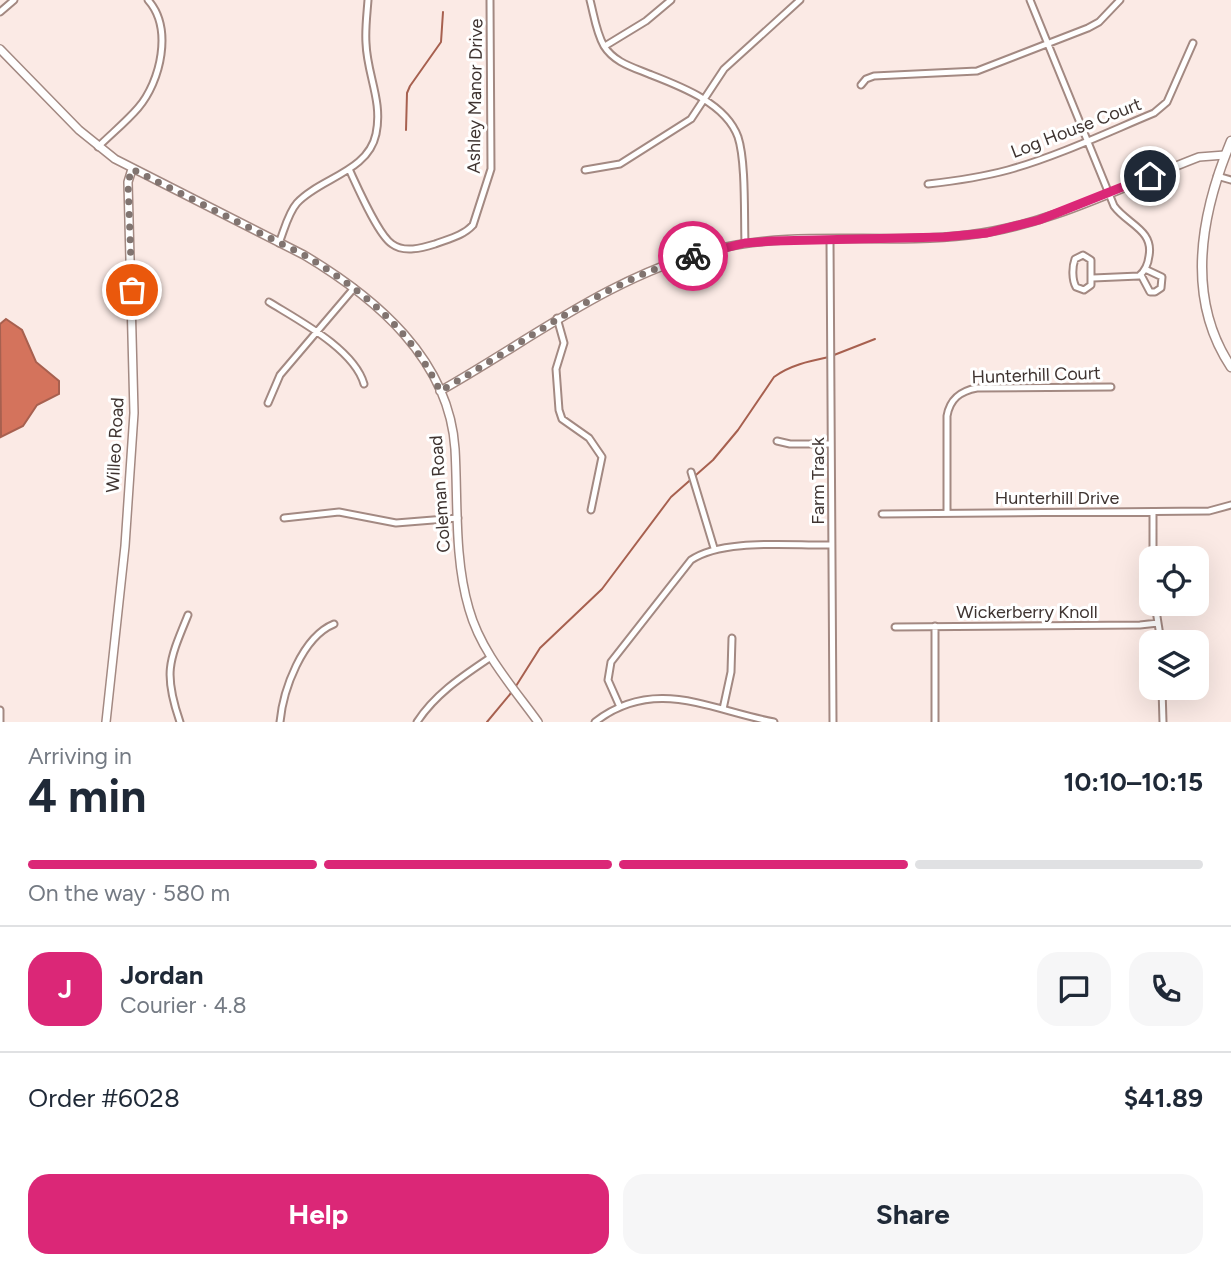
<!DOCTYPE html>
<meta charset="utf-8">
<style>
:root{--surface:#fff;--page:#f6f6f7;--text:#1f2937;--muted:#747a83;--line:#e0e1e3;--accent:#db2777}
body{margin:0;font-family:Figtree,sans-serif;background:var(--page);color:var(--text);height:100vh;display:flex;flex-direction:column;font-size:26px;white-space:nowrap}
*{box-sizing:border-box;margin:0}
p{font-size:23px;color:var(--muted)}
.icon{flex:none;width:38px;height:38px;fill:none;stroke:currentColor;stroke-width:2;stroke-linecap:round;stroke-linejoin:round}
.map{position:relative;height:722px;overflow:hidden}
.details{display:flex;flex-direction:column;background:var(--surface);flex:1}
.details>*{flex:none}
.controls{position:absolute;left:1139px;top:546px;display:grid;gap:14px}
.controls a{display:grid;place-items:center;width:70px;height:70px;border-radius:14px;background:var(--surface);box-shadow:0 7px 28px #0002;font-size:35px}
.pin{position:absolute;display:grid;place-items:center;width:60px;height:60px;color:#fff;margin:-30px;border:4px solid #fff;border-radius:50%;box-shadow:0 2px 7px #0007}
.courier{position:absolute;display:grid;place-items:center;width:70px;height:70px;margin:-35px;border:5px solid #db2777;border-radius:50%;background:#fff;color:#222;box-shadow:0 2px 9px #0007}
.head em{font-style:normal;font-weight:700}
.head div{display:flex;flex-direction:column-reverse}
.head{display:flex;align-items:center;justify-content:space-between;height:119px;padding:0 28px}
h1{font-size:46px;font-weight:700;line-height:52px}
.bar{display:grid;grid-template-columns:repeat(4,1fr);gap:10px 7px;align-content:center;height:84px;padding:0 28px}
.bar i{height:9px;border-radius:5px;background:var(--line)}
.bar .current{background:var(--accent)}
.bar p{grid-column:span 4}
.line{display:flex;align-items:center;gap:18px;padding:0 28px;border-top:2px solid var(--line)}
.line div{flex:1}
.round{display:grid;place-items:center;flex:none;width:74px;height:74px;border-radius:21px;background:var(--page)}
.cta{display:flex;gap:14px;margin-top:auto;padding:14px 28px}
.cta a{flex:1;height:80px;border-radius:21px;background:var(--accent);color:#fff;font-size:28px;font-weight:700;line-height:80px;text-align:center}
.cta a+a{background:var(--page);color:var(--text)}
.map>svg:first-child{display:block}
.water{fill:#d4735c;stroke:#a7604f;stroke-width:2}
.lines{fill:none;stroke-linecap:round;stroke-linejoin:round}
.stream{stroke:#a7604f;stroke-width:2}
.minor-casing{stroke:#a38982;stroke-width:9}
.tertiary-casing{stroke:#a38982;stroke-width:10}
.secondary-casing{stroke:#a38982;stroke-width:11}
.minor{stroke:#fff;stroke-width:5}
.tertiary{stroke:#fff;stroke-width:7}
.secondary{stroke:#fff;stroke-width:8}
.done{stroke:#817470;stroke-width:7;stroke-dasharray:0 12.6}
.route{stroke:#db2777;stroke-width:9}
.labels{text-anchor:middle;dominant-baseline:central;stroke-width:6;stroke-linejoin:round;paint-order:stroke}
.street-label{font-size:18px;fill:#3f3431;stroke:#fff}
</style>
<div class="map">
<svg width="1231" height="722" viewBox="0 0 1231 722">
<rect width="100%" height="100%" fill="#fbeae5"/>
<!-- water -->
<path class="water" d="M6 319 22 330 36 362 59 381V394L37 405 23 426 1 437 0 324Z"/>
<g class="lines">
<!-- stream -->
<path class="stream" d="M406 130 407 93 410 86 441 42 443 12
M834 355 875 339
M516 686 540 648 602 589 671 497 713 460 738 430 774 377C790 365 810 361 829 357
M487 722 511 693"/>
<!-- minor casing -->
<g class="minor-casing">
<path id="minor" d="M590 0C594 15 596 32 604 46 614 62 632 67 649 74 680 86 726 103 738 137 746 161 744 216 745 243
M1030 0 1114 206C1127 224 1154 230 1149 256 1148 265 1145 271 1139 276L1093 278
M0 12 14 0
M605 46 646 21 671 0
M861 85 866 79 874 76 977 71 1088 28 1099 22 1120 0
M98 147C111 134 126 122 138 108 161 81 173 28 148 0
M349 169C357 186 378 235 392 244 404 253 422 248 435 244 448 239 463 236 473 225L491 169 490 0
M585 170 620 164 691 119 724 69 800 0
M1217 176 1231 180
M928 184C955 181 982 177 1008 170 1058 156 1106 133 1154 113L1167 102 1193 43
M830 240 833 722
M279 243C284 231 288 213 297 203 320 178 368 172 376 134 383 101 367 75 366 43 365 29 367 14 368 0
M1083 255 1091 260V285L1084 290 1076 287C1072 280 1072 267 1075 259Z
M1141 275 1150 292H1155L1161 288 1162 277 1145 269
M269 302C298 320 354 349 364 384
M557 318 564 343 556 369 559 410 562 419 589 438 602 457 591 510
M268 403 280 375 354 288
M777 441 790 444H831
M691 472 714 548
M1153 512V558
M947 513V416C950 399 960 391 977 388L1111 387
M882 514 1209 511 1231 505
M284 518 339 512 396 523 458 518
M1155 604 1161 642
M935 626V722
M895 627 1140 625 1158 623
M1162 688 1163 722
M620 707 608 680 611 662 691 560C723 538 792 546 832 545
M723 709 731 672 732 638
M0 710V722
M180 722C163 673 169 661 188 615
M280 722C283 690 302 637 334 624
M417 722C436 693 463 676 491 657
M595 722C655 676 710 710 774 722"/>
</g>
<!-- tertiary casing -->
<g class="tertiary-casing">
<path id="tertiary" d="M0 49 79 130 115 159 304 255C376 298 449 359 455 449 458 501 454 558 469 609 481 652 512 686 538 722
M440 391C529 341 612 275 713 250 796 229 884 245 968 235 1048 226 1123 186 1199 157L1225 155
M106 722 125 546 134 413 128 182 132 169"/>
</g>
<!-- secondary casing -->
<g class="secondary-casing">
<path id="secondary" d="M1231 141C1201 213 1185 298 1231 367"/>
</g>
<!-- minor -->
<use href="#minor" class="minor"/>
<!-- tertiary -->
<use href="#tertiary" class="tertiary"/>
<!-- secondary -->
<use href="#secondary" class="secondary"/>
</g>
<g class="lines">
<!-- done -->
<path class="done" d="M132 290 128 182 132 169 304 255C361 289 411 329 440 391 524 344 600 283 693 256"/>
<!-- route -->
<path class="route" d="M693 256 745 243 773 241 944 237 987 233 1039 220 1150 176"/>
</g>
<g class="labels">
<!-- street labels -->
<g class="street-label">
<text transform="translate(475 96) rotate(-89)">Ashley Manor Drive</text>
<text transform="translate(1076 128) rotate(-21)">Log House Court</text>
<text transform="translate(1036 375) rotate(-2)">Hunterhill Court</text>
<text transform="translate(115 445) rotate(-87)">Willeo Road</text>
<text transform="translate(818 481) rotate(-90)">Farm Track</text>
<text transform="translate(440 494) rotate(-94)">Coleman Road</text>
<text x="1057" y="498">Hunterhill Drive</text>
<text x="1027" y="612">Wickerberry Knoll</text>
</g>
</g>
</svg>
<div class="controls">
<a><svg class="icon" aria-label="locate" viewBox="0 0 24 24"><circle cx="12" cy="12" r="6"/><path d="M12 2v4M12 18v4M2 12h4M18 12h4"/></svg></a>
<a><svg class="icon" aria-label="layers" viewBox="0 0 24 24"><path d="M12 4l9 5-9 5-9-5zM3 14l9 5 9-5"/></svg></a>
</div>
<div class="pin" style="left:132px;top:290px;background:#ea580c"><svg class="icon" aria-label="bag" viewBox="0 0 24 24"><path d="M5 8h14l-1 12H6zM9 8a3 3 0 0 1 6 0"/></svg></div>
<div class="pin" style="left:1150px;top:176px;background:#1f2937"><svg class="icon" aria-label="home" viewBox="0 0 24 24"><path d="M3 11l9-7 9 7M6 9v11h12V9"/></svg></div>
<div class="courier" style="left:693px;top:256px"><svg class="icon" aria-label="bike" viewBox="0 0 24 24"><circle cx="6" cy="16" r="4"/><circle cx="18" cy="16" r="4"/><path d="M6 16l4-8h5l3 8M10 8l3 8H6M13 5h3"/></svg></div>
</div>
<section class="details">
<div class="head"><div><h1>4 min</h1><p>Arriving in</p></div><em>10:10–10:15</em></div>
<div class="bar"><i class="current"></i><i class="current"></i><i class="current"></i><i></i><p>On the way · 580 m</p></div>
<div class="line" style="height:126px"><b class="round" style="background:var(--accent);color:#fff">J</b><div><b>Jordan</b><p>Courier · 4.8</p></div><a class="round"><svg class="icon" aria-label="chat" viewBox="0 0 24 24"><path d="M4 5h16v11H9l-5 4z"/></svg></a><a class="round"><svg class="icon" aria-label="phone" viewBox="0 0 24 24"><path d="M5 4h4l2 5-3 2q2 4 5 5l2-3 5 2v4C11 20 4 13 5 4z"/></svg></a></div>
<div class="line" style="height:91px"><div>Order #6028</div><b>$41.89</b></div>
<div class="cta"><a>Help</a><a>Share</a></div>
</section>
